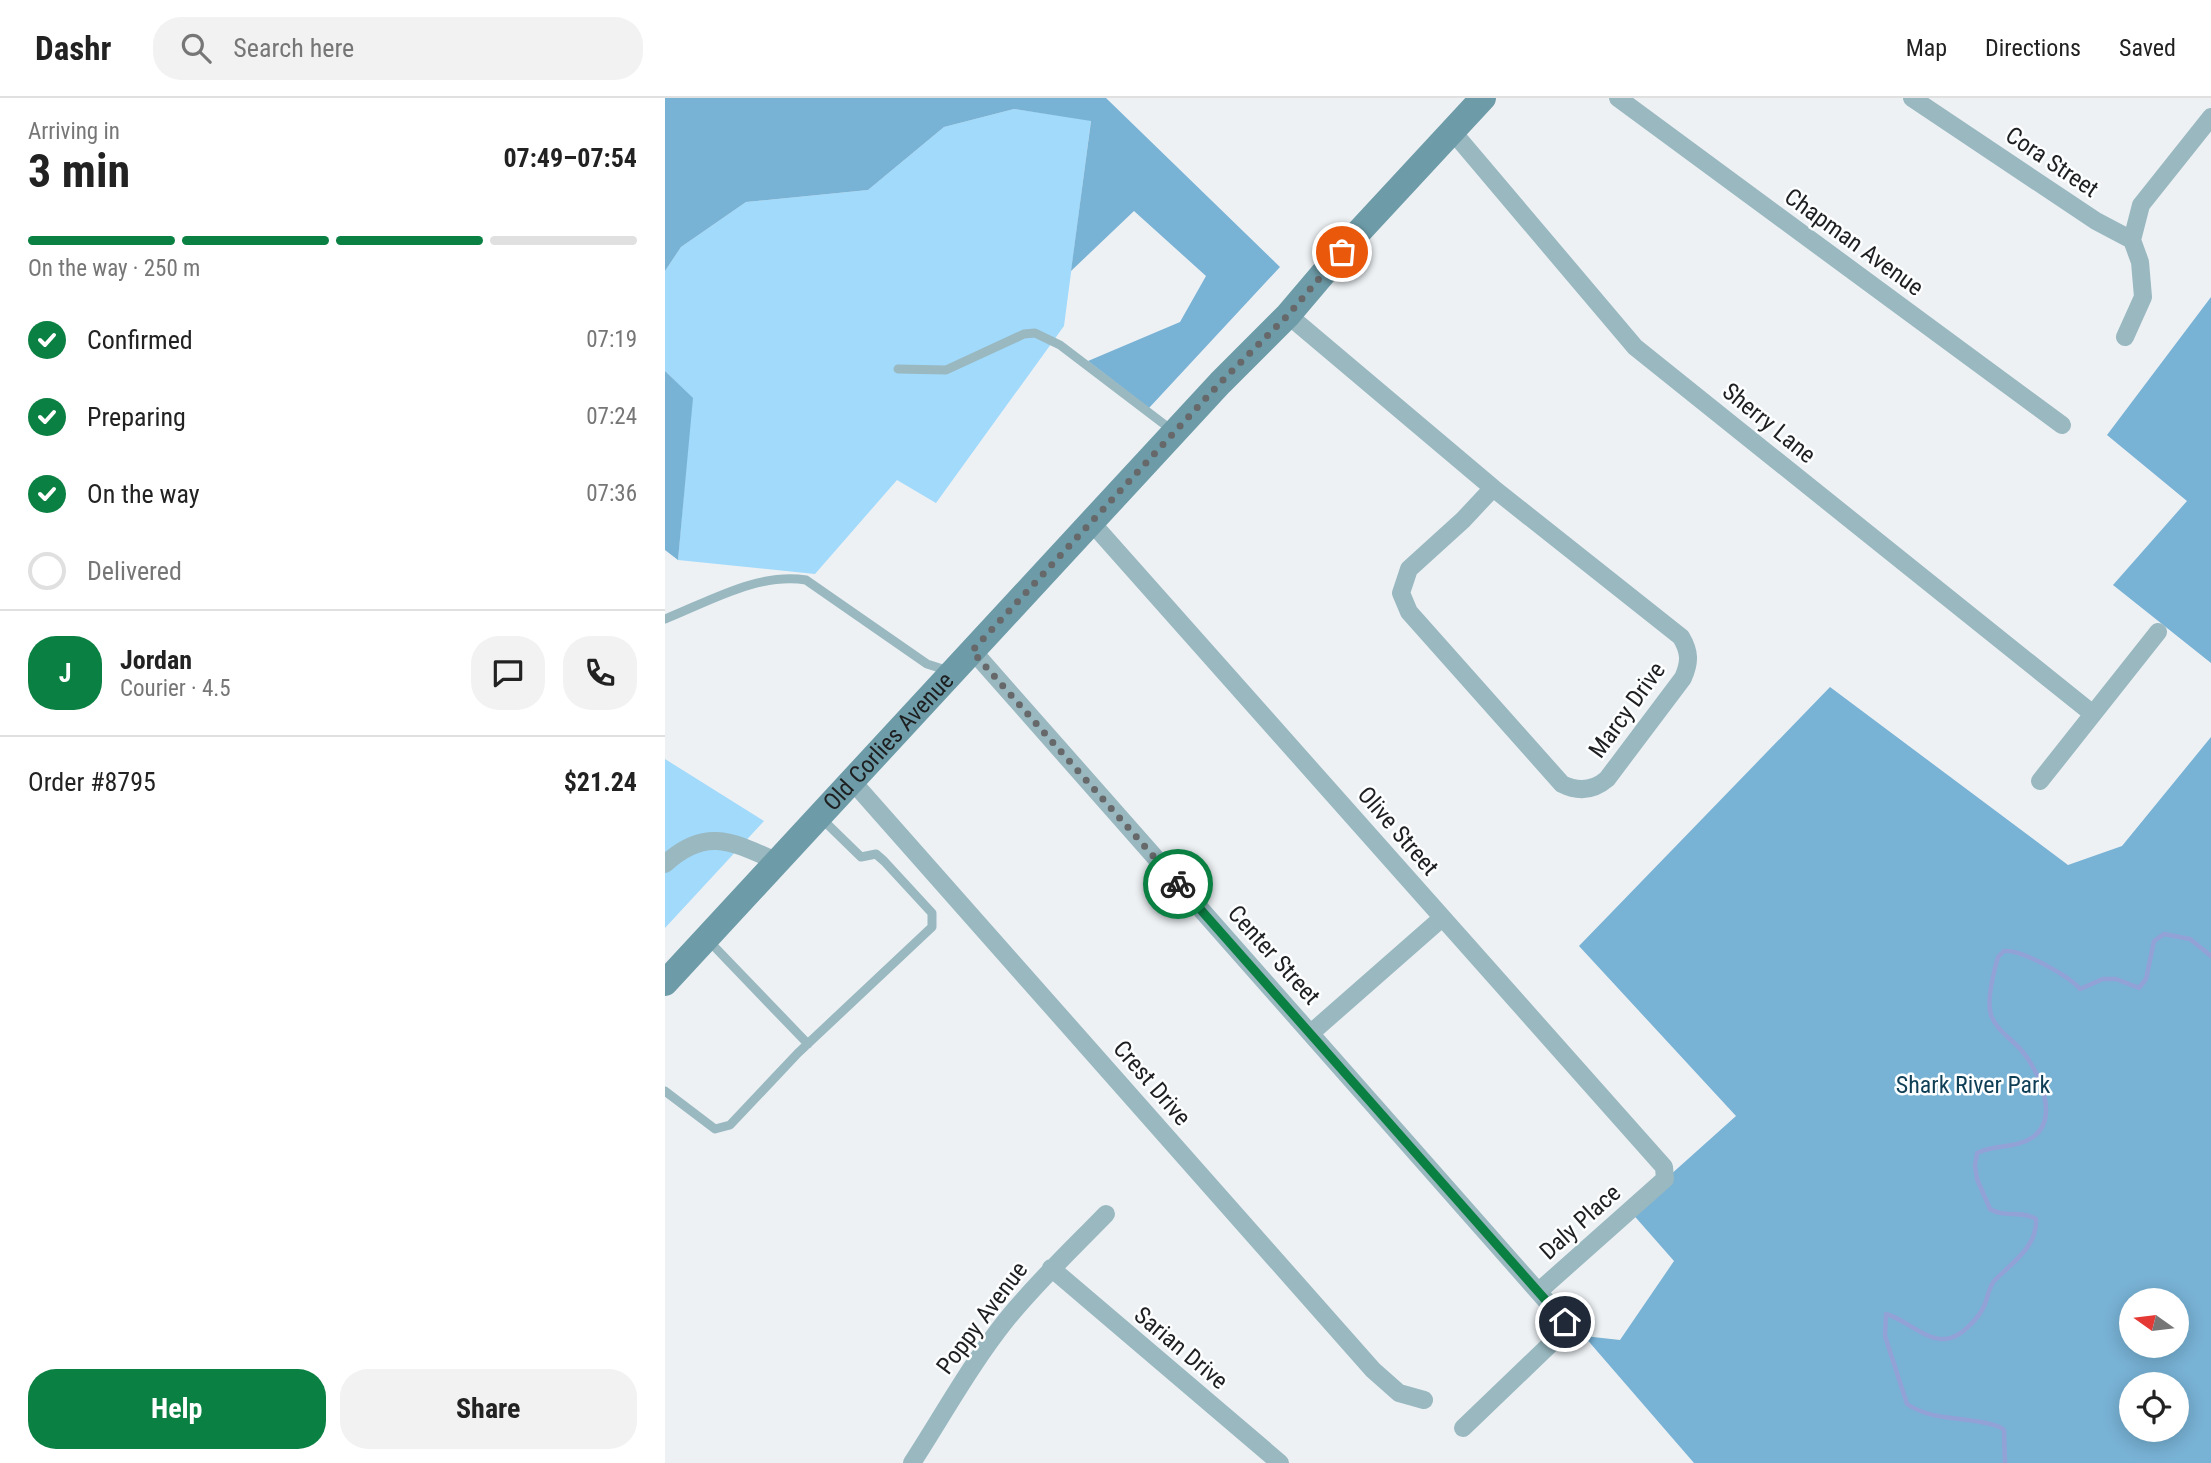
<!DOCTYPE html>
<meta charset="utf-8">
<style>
:root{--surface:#fff;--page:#f2f2f2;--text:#222;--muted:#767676;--line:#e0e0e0;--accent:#0b8043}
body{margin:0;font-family:"Roboto Condensed",sans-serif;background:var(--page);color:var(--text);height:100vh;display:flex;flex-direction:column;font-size:26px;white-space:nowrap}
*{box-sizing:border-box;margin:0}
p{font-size:23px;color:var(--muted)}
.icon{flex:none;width:38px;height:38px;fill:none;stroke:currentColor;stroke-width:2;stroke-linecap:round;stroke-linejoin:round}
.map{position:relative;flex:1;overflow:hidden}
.details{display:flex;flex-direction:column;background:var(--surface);width:665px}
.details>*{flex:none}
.needle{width:46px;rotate:284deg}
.controls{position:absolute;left:1454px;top:1190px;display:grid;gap:14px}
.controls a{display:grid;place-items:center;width:70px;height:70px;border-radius:50%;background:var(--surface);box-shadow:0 4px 18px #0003;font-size:35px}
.pin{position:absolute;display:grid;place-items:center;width:60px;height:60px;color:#fff;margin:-30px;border:4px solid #fff;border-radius:50%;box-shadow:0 2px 7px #0007}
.courier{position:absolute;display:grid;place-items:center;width:70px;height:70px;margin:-35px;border:5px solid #0b8043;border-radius:50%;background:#fff;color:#222;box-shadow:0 2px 9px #0007}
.summary em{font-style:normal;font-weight:700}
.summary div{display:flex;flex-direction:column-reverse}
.summary{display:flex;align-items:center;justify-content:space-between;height:119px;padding:0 28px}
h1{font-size:46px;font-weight:700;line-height:52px}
.bar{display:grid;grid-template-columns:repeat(4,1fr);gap:10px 7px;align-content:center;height:84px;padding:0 28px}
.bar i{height:9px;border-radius:5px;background:var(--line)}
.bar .selected{background:var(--accent)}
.bar p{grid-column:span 4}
.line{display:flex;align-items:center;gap:18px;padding:0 28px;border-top:2px solid var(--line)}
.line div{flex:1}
.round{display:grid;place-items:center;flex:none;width:74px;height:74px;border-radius:28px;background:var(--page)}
ol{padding:0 28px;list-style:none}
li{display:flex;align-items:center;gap:21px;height:77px}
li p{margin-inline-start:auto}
li .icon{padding:7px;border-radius:50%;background:var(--accent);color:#fff;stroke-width:4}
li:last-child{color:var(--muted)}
li i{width:38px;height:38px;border:4px solid var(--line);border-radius:50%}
.cta{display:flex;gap:14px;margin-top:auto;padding:14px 28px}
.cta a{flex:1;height:80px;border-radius:28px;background:var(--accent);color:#fff;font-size:28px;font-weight:700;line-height:80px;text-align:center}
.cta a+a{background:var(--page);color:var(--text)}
header{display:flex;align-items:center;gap:42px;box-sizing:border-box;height:98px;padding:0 35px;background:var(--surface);border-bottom:2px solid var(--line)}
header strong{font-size:33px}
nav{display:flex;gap:38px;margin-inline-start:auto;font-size:24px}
.search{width:490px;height:63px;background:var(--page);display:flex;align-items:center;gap:18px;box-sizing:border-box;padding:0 24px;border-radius:28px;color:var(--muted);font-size:26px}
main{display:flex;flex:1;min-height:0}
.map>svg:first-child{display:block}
.green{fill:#a2dafb}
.forest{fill:#78b2d5;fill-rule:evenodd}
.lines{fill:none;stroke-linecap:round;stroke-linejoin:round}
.stream{stroke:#93a2d6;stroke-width:4.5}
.lane{stroke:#99b8c0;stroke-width:9}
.street{stroke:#99b8c0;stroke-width:18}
.secondary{stroke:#6d9ca8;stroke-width:26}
.done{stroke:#66686a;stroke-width:7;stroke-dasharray:0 12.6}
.route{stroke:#0b8043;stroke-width:9}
.labels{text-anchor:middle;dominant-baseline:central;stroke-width:5;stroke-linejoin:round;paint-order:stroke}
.street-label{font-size:24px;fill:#1d1f20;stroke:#fcfeff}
.park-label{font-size:24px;fill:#0f3f57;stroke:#fcfeff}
</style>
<header>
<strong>Dashr</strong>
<div class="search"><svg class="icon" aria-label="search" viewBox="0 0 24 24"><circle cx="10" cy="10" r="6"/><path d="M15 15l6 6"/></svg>Search here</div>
<nav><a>Map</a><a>Directions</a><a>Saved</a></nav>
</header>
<main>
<section class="details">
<div class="summary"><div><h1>3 min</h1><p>Arriving in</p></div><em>07:49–07:54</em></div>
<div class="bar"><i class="selected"></i><i class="selected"></i><i class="selected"></i><i></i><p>On the way · 250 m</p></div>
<ol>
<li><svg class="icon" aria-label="check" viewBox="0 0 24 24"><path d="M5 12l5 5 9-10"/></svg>Confirmed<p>07:19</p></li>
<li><svg class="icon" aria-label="check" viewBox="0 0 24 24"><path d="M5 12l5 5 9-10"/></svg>Preparing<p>07:24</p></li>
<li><svg class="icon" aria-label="check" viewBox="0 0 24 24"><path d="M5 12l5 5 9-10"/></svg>On the way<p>07:36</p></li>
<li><i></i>Delivered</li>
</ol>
<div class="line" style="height:126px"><b class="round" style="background:var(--accent);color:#fff">J</b><div><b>Jordan</b><p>Courier · 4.5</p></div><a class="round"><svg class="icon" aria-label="chat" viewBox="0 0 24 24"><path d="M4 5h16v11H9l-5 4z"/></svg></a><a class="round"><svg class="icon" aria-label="phone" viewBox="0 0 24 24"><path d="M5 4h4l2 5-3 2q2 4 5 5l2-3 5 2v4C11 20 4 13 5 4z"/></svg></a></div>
<div class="line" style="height:91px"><div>Order #8795</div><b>$21.24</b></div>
<div class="cta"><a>Help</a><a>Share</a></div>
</section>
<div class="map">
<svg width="1546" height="1365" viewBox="0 0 1546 1365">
<rect width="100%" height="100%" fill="#edf1f4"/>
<!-- green -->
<path class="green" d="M349 11 426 22 399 228 271 405 232 382 150 476 13 462 27 300 0 273V173L16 149 81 104 203 92 279 29Z
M0 661 99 723 0 830Z"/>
<!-- forest -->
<path class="forest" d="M0 0H441L615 169 484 310 423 263 515 224 541 178 469 113 406 173 426 23 349 11 279 29 203 92 81 104 16 149 0 173Z
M1546 199V565L1448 487 1522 403 1442 337Z
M0 273 28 300 13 462 0 452Z
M1165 589 1403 767 1457 748 1546 639V1365H1029L919 1238 955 1242 1009 1163 965 1113 1071 1018 914 848ZM1466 1202H1512V1248H1466ZM1466 1286H1512V1332H1466Z"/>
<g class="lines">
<!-- stream -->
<path class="stream" d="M1340 1365 1339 1332 1335 1329C1304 1317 1270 1325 1242 1306L1220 1238 1221 1216C1240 1221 1261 1243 1280 1241 1296 1240 1314 1220 1320 1206 1323 1198 1324 1188 1330 1182 1347 1165 1373 1148 1371 1121 1356 1112 1339 1120 1325 1111L1312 1081 1310 1068 1312 1055C1330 1046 1351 1051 1368 1039 1395 1020 1374 973 1357 953 1347 941 1331 932 1326 917 1321 902 1329 873 1333 859L1339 853C1356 851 1404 878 1415 891L1438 881H1451L1474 890 1481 881 1489 843 1499 836 1525 841 1546 858"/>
<!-- lane -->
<path class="lane" d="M233 271 281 272 359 236 370 235 395 247 508 333
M0 521C43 504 94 474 141 482L262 566 284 573
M42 841 143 946
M0 993 50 1031 65 1027 133 955 267 829V815L219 763 211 756 196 759 156 720"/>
<!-- street -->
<path class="street" d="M953 0 1397 327
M1247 0 1431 123 1467 142
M788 34 970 249 1428 616
M623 217 828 390
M1460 239 1478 199 1475 164 1467 142 1476 107 1546 19
M828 390 1016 539C1025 554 1025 564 1018 580L942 681C928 693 913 694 897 686L744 514 736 495 744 471 798 422Z
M427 425 999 1069 1000 1081 874 1193
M308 553 900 1224 899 1233 798 1330
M1375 683 1493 534
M188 684 708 1272 734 1295 759 1302
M0 766C41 728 68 744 113 764
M646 935 777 820
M386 1170 615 1365
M247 1365C278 1317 306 1266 342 1221 372 1184 407 1151 441 1116"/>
<!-- secondary -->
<path class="secondary" id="s1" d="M0 885 555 285 623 217 690 138 818 0"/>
</g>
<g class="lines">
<!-- done -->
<path class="done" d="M513 786 307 553 555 285 623 217 677 154"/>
<!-- route -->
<path class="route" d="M513 786 900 1224"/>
</g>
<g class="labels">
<!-- street labels -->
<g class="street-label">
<text transform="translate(1387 64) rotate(34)">Cora Street</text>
<text transform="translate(1189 144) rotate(36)">Chapman Avenue</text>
<text transform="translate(1104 325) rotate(39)">Sherry Lane</text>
<text transform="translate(962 612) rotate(-54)">Marcy Drive</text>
<text stroke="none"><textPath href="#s1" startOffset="329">Old Corlies Avenue</textPath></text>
<text transform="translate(733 733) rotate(49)">Olive Street</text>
<text transform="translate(609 857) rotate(48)">Center Street</text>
<text transform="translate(487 985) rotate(49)">Crest Drive</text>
<text transform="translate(915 1124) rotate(-42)">Daly Place</text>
<text transform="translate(317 1220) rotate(-53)">Poppy Avenue</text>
<text transform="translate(516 1250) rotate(40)">Sarian Drive</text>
</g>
<!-- park labels -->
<g class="park-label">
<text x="1308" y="987">Shark River Park</text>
</g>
</g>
</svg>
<div class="controls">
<a><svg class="needle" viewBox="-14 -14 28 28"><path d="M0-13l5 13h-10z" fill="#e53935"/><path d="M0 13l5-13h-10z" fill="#767676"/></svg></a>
<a><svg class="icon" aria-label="locate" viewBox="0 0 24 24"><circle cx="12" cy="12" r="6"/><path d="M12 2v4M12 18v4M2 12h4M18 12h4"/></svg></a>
</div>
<div class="pin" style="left:677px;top:154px;background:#ea580c"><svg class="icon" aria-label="bag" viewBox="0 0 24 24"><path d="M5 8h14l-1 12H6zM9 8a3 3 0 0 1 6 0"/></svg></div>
<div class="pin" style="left:900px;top:1224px;background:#1f2937"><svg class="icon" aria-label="home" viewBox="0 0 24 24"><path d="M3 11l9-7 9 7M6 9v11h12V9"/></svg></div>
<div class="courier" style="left:513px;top:786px"><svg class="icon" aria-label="bike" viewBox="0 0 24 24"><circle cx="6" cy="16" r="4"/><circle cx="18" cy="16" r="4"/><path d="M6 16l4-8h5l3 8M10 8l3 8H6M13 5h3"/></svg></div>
</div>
</main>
